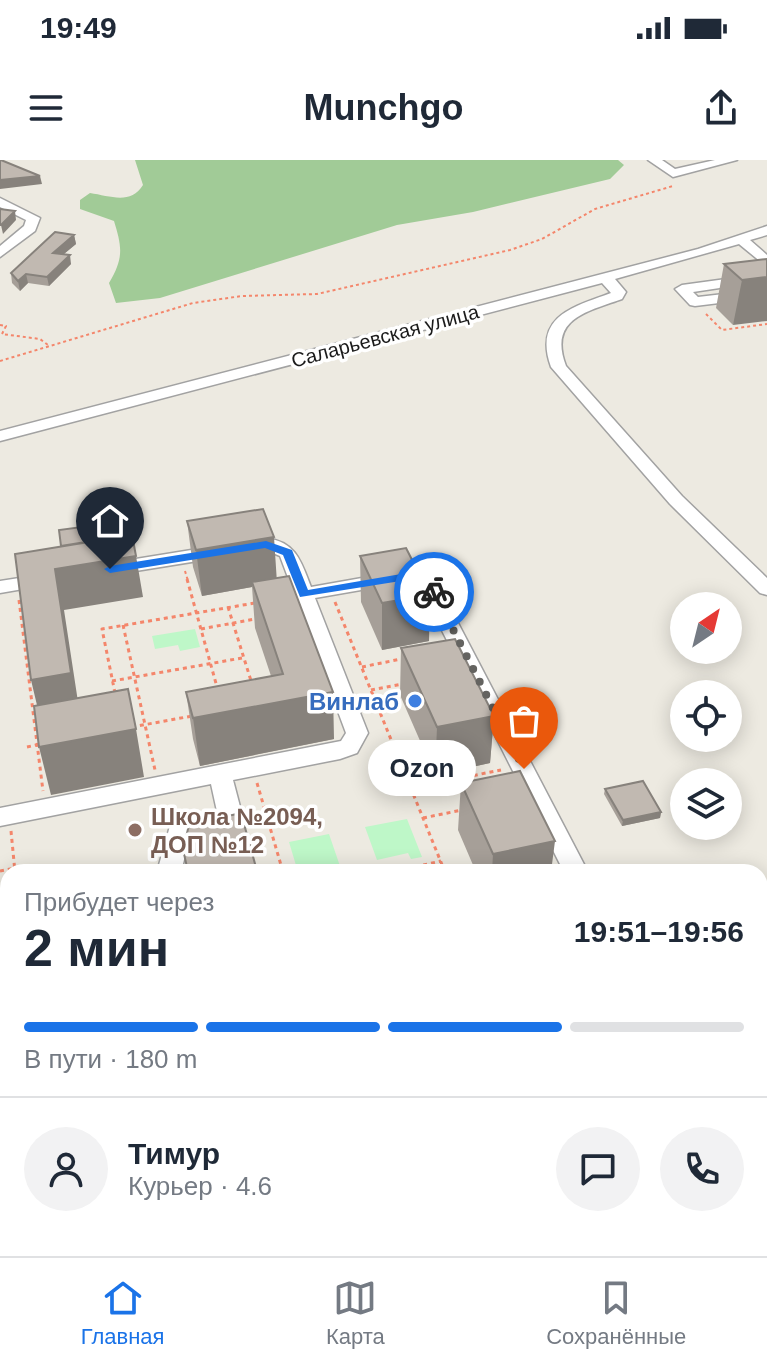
<!DOCTYPE html>
<html lang="ru">
<meta charset="utf-8">
<style>
:root{--surface:#fff;--page:#f2f2f3;--text:#1f2937;--muted:#747a83;--line:#e0e1e3;--accent:#1a73e8}
body{margin:0;font-family:Arial,sans-serif;background:var(--page);color:var(--text);height:100vh;display:flex;flex-direction:column;font-size:30px;white-space:nowrap}
*{box-sizing:border-box;margin:0}
p{font-size:26px;color:var(--muted)}
.icon{flex:none;width:44px;height:44px;fill:none;stroke:currentColor;stroke-width:2;stroke-linecap:round;stroke-linejoin:round}
.map{position:relative;flex:1;overflow:hidden}
.panel{position:absolute;left:0px;top:704px;width:768px;height:392px;display:flex;flex-direction:column;background:var(--surface);border-radius:24px 24px 0 0;box-shadow:0 4px 20px #0003}
.panel>*{flex:none}
.needle{width:52px;rotate:35deg}
.fabs{position:absolute;left:670px;top:432px;display:grid;gap:16px}
.fabs a{display:grid;place-items:center;width:72px;height:72px;border-radius:50%;background:var(--surface);box-shadow:0 4px 20px #0003;font-size:40px}
.pin{position:absolute;display:grid;place-items:center;width:68px;height:68px;color:#fff;margin:-82px -34px;border-radius:50% 50% 50% 0;rotate:-45deg;box-shadow:0 0 8px #0007}
.pin .icon{rotate:45deg}
.courier{position:absolute;display:grid;place-items:center;width:80px;height:80px;margin:-40px;border:6px solid #1a73e8;border-radius:50%;background:#fff;color:#222;box-shadow:0 2px 10px #0007}
.bubble{position:absolute;height:56px;border-radius:28px;background:var(--surface);box-shadow:0 4px 20px #0003;font-size:26px;font-weight:700;line-height:56px;text-align:center}
.summary em{font-style:normal;font-weight:700}
.summary div{display:flex;flex-direction:column-reverse}
.summary{display:flex;align-items:center;justify-content:space-between;height:136px;padding:0 24px}
h1{font-size:52px;font-weight:700;line-height:60px}
.bar{display:grid;grid-template-columns:repeat(4,1fr);gap:12px 8px;align-content:center;height:96px;padding:0 24px}
.bar i{height:10px;border-radius:6px;background:var(--line)}
.bar .selected{background:var(--accent)}
.bar p{grid-column:span 4}
.line{display:flex;align-items:center;gap:20px;padding:0 24px;border-top:2px solid var(--line)}
.line div{flex:1}
.round{display:grid;place-items:center;flex:none;width:84px;height:84px;border-radius:42px;background:var(--page)}
.status{display:flex;justify-content:space-between;align-items:center;height:56px;padding:0 40px;background:var(--surface);direction:ltr}
.status svg{height:22px;fill:currentColor}
header{display:flex;justify-content:space-between;align-items:center;height:104px;padding:0 24px;background:var(--surface);font-size:36px;font-weight:700}
.tab-bar{display:flex;justify-content:space-around;align-items:center;height:112px;border-top:2px solid var(--line);background:var(--surface);font-size:22px;color:var(--muted)}
.tab-bar a{display:grid;justify-items:center;gap:4px}
.tab-bar .selected{color:var(--accent)}
.map>svg:first-child{display:block}
.forest{fill:#a1cb97}
.park{fill:#bef7c8}
.lines{fill:none;stroke-linecap:round;stroke-linejoin:round}
.minor-casing{stroke:#a2a2a2;stroke-width:3}
.path-far2{stroke:#f4866b;stroke-width:2;stroke-dasharray:3 3;stroke-linecap:butt}
.path-far1{stroke:#f4866b;stroke-width:3;stroke-dasharray:4 4;stroke-linecap:butt}
.path{stroke:#f4866b;stroke-width:4;stroke-dasharray:5 5;stroke-linecap:butt}
.minor{fill:#fff;fill-rule:evenodd}
.wall{fill:#a69f98}
.shaded-wall{fill:#87827c}
.building{fill:#c1b9b1;stroke:#87827c;stroke-width:2}
.route{fill:#1a73e8}
.done{stroke:#646360;stroke-width:8;stroke-dasharray:0 14.4}
.shop-dot{fill:#3f7fe0;stroke:#fff;stroke-width:3}
.education-dot{fill:#8d6e63;stroke:#fff;stroke-width:3}
.labels{text-anchor:middle;dominant-baseline:central;stroke-width:7;stroke-linejoin:round;paint-order:stroke}
.far-street-label{font-size:20px;fill:#1b1b1b;stroke:#fff}
.shop-label{font-size:24px;font-weight:bold;fill:#366cbe;stroke:#fff;text-anchor:end}
.education-label{font-size:24px;font-weight:bold;fill:#785e54;stroke:#fff;text-anchor:start}
</style>
<div class="status"><b>19:49</b><svg viewBox="0 0 49 12"><path d="M0 12V9h3v3zM5 12V6h3v6zM10 12V3h3v9zM15 12V0h3v12zM26 1h20v11H26zM47 4h2v5h-2z"/></svg></div>
<header><svg class="icon" aria-label="menu" viewBox="0 0 24 24"><path d="M4 6h16M4 12h16M4 18h16"/></svg>Munchgo<svg class="icon" aria-label="share" viewBox="0 0 24 24"><path d="M12 15V3M7 8l5-5 5 5M5 13v7h14v-7"/></svg></header>
<div class="map">
<svg width="767" height="1096" viewBox="0 0 767 1096">
<rect width="100%" height="100%" fill="#edeae1"/>
<!-- forest -->
<path class="forest" d="M135 0H618L624 5 610 19 473 52 397 65 160 138 116 143 109 123C124 98 122 87 114 61L80 49V40L90 33C110 36 131 45 143 25Z"/>
<!-- park -->
<path class="park" d="M195 469 200 487 180 491 178 485 155 489 152 476Z
M407 659 422 697 411 699 408 693 377 700 365 667Z
M329 674 342 712H298L289 682Z"/>
<g class="lines">
<!-- minor casing -->
<g class="minor-casing">
<path id="minor" d="M648 0H662L675 9 715 0H737L673 17Z
M0 38 40 58 35 71 0 97V86L24 66 26 60 0 47Z
M767 66V75L750 80 767 95V107L739 84 615 119 626 132 622 139C586 152 548 159 566 206L682 336 767 418V435L760 433 670 344 551 207C533 157 572 147 611 133L602 123 0 281V271L698 89Z
M748 116 755 120 753 123 693 132 698 137 767 129V137L695 146 690 145 675 129 682 125Z
M266 378C296 382 301 401 311 427L407 410 434 417 588 712H564L419 425 407 422 315 438 368 573 357 593 340 599 233 620 244 662 240 668 189 679 181 712H157L170 666 218 656 211 624 0 666V648L341 581 346 573 280 396 266 390 111 415 101 409 111 403Z
M45 414 52 416 55 420 52 424 0 433V421Z
M0 799 8 802V864L0 867Z
M8 902V1052L0 1048V903Z
M8 1074V1088H28L29 1096H0V1079Z
M86 1088H118L119 1096H87Z
M309 1088H352L348 1096H306Z"/>
</g>
<!-- path-far2 -->
<path class="path-far2" d="M706 154 722 170 767 164
M0 165 6 166 2 174 40 179 48 185
M0 201 193 143 242 136 317 134 510 90 542 79 595 49 673 26
M185 411 188 421"/>
<!-- path-far1 -->
<path class="path-far1" d="M187 419 217 527
M19 440 43 631
M335 442 445 712
M228 447 252 524
M123 465 155 610
M201 469 255 459
M362 507 401 499
M112 521 242 498
M371 530 403 524
M115 533 102 469 255 443
M132 567 192 556
M27 587 36 585
M257 623 283 712
M411 628 501 610
M423 658 462 650
M11 671 15 712
M0 711 15 708
M392 712 441 701"/>
<!-- path -->
<path class="path" d="M57 1088V1096
M268 1096 282 1088"/>
<!-- minor -->
<use href="#minor" class="minor"/>
</g>
<!-- wall -->
<path class="wall" d="M74 75 76 84 64 94 71 104 49 126 28 123 20 131 12 123 11 113Z
M767 99 733 165 716 148 724 104Z
M187 361 276 418 334 579 200 606 193 579 186 532 271 516 255 468 252 427 202 436 193 407Z
M360 396 429 481 382 490 361 442Z
M401 488 494 556 490 603 435 615 400 535Z
M461 623 551 712H476L458 670Z
M605 629 661 652 660 658 622 666 604 634Z"/>
<!-- shaded-wall -->
<path class="shaded-wall" d="M40 16 42 24 0 29V20Z
M15 51 16 60 3 74 1 65Z
M74 75 76 84 54 102 53 93Z
M70 95 71 104 49 126 47 117Z
M26 114 28 123 20 131 18 121Z
M767 117V161L733 165 742 120Z
M274 377 277 423 252 422V427L202 436 196 390Z
M136 396 143 437 64 450 80 555 41 562 31 520 55 409Z
M430 435 429 481 382 490V443Z
M333 532 334 579 200 606 193 558Z
M494 556 490 603 435 615 437 567Z
M136 569 144 617 51 635 39 587Z
M661 652 660 658 622 666 623 660Z
M555 681 551 712H492L493 694Z
M131 1088H263L233 1096H133Z"/>
<!-- building -->
<path class="building" d="M0 0H1L40 16 0 20Z
M0 49 15 51 1 65H0Z
M55 72 74 75 53 93 70 95 47 117 26 114 18 121 11 113Z
M767 99V117L742 120 724 104Z
M263 349 274 377 196 390 187 361Z
M89 366 92 381 61 386 59 370Z
M132 375 136 396 55 409 71 513 31 520 15 394Z
M406 388 430 435 382 443 360 396Z
M289 416 333 532 193 558 186 532 283 514 252 422Z
M455 479 494 556 437 567 401 488Z
M128 529 136 569 39 587 34 546Z
M520 611 555 681 493 694 461 623Z
M643 621 661 652 623 660 605 629Z
M241 653 257 711 188 712 183 689 189 665Z
M767 1077V1096H704L731 1088H760V1079Z"/>
<!-- route -->
<path class="route" d="M266 381 292 390 308 430 407 413 431 418 440 432 430 435 423 423 407 420 300 437 283 395 265 388 110 413 104 409 110 406Z"/>
<g class="lines">
<!-- done -->
<path class="done" d="M434 432 524 609"/>
</g>
<!-- markers -->
<circle class="shop-dot" cx="415" cy="541" r="8"/>
<circle class="education-dot" cx="135" cy="670" r="8"/>
<g class="labels">
<!-- far-street labels -->
<g class="far-street-label">
<text transform="translate(385 176) rotate(-15)">Саларьевская улица</text>
</g>
<!-- shop labels -->
<g class="shop-label">
<text x="399" y="541">Винлаб</text>
</g>
<!-- education labels -->
<g class="education-label">
<text x="151" y="656">Школа №2094,<tspan x="151" dy="28">ДОП №12</tspan></text>
</g>
</g>
</svg>
<div class="fabs">
<a><svg class="needle" viewBox="-14 -14 28 28"><path d="M0-13l5 13h-10z" fill="#e53935"/><path d="M0 13l5-13h-10z" fill="#747a83"/></svg></a>
<a><svg class="icon" aria-label="locate" viewBox="0 0 24 24"><circle cx="12" cy="12" r="6"/><path d="M12 2v4M12 18v4M2 12h4M18 12h4"/></svg></a>
<a><svg class="icon" aria-label="layers" viewBox="0 0 24 24"><path d="M12 4l9 5-9 5-9-5zM3 14l9 5 9-5"/></svg></a>
</div>
<div class="pin" style="left:524px;top:609px;background:#ea580c"><svg class="icon" aria-label="bag" viewBox="0 0 24 24"><path d="M5 8h14l-1 12H6zM9 8a3 3 0 0 1 6 0"/></svg></div>
<div class="pin" style="left:110px;top:409px;background:#1f2937"><svg class="icon" aria-label="home" viewBox="0 0 24 24"><path d="M3 11l9-7 9 7M6 9v11h12V9"/></svg></div>
<div class="courier" style="left:434px;top:432px"><svg class="icon" aria-label="bike" viewBox="0 0 24 24"><circle cx="6" cy="16" r="4"/><circle cx="18" cy="16" r="4"/><path d="M6 16l4-8h5l3 8M10 8l3 8H6M13 5h3"/></svg></div>
<div class="bubble" style="left:368px;top:580px;width:108px">Ozon</div>
<section class="panel">
<div class="summary"><div><h1>2 мин</h1><p>Прибудет через</p></div><em>19:51–19:56</em></div>
<div class="bar"><i class="selected"></i><i class="selected"></i><i class="selected"></i><i></i><p>В пути · 180 m</p></div>
<div class="line" style="height:144px"><a class="round"><svg class="icon" aria-label="person" viewBox="0 0 24 24"><circle cx="12" cy="8" r="4"/><path d="M4 21q1-7 8-7t8 7"/></svg></a><div><b>Тимур</b><p>Курьер · 4.6</p></div><a class="round"><svg class="icon" aria-label="chat" viewBox="0 0 24 24"><path d="M4 5h16v11H9l-5 4z"/></svg></a><a class="round"><svg class="icon" aria-label="phone" viewBox="0 0 24 24"><path d="M5 4h4l2 5-3 2q2 4 5 5l2-3 5 2v4C11 20 4 13 5 4z"/></svg></a></div>
</section>
</div>
<nav class="tab-bar">
<a class="selected"><svg class="icon" aria-label="home" viewBox="0 0 24 24"><path d="M3 11l9-7 9 7M6 9v11h12V9"/></svg>Главная</a>
<a><svg class="icon" aria-label="map" viewBox="0 0 24 24"><path d="M3 6l6-2 6 2 6-2v14l-6 2-6-2-6 2zM9 4v14M15 6v14"/></svg>Карта</a>
<a><svg class="icon" aria-label="saved" viewBox="0 0 24 24"><path d="M7 4h10v16l-5-4-5 4z"/></svg>Сохранённые</a>
</nav>
